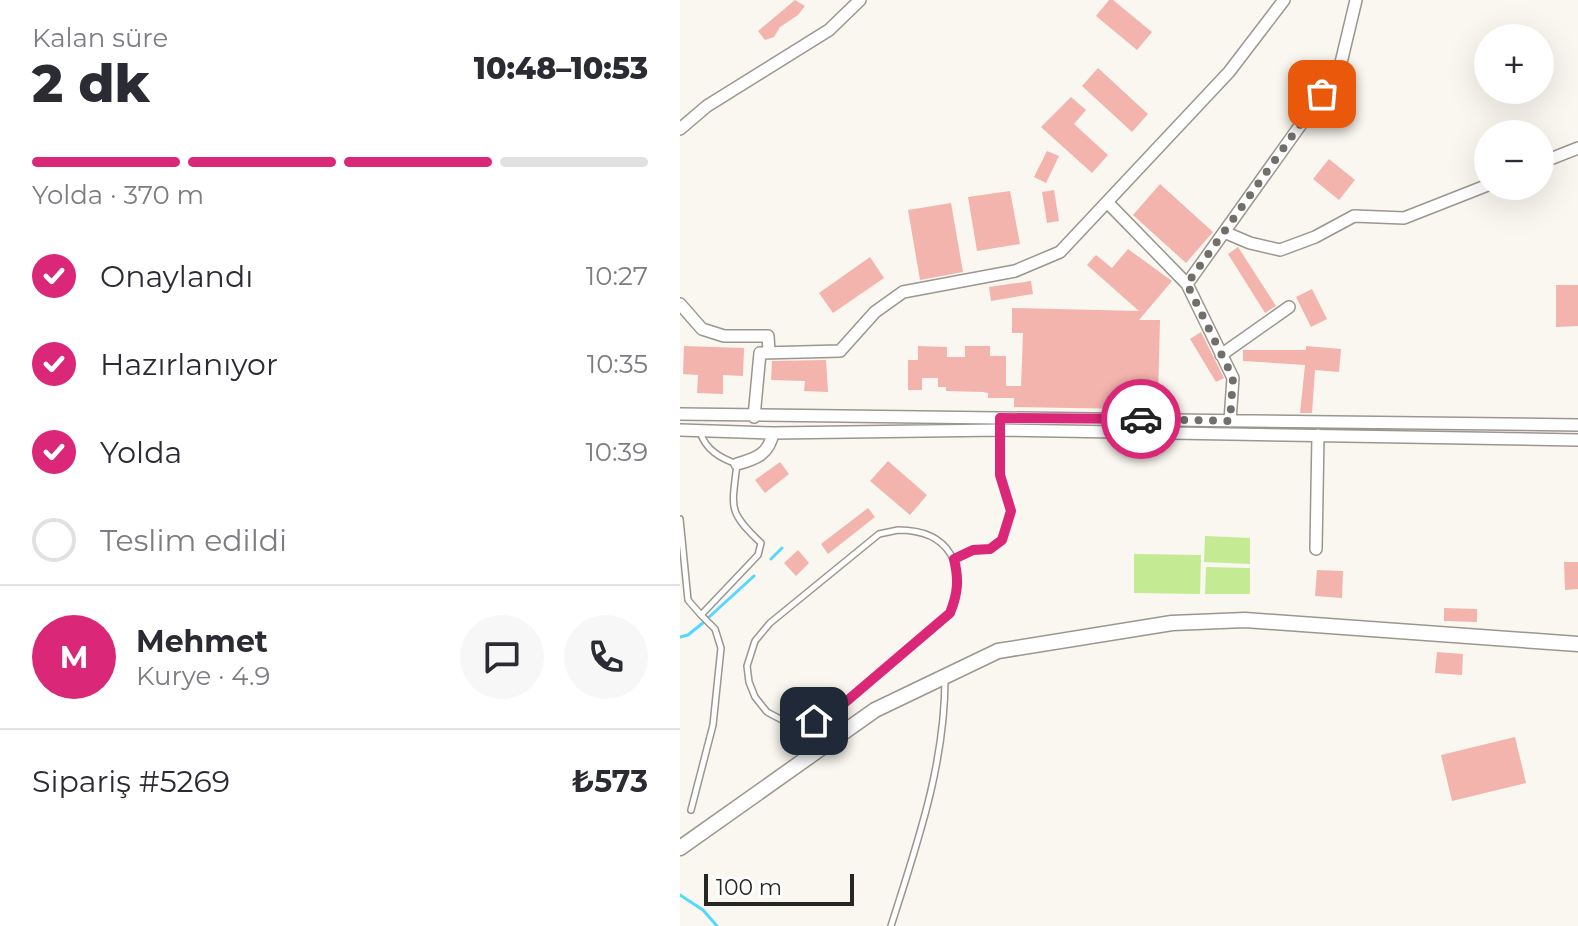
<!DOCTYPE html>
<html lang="tr">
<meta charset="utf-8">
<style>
:root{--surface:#fff;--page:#f7f7f7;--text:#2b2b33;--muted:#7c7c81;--line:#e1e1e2;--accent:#db2777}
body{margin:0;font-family:Montserrat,sans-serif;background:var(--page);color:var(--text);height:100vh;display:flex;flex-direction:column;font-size:30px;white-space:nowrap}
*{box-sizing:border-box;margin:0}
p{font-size:26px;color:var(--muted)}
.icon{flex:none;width:44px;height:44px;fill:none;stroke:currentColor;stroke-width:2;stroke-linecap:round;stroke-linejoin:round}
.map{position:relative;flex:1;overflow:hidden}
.details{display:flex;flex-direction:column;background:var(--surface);width:680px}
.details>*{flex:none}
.fabs{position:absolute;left:794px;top:24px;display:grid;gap:16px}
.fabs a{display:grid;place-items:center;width:80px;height:80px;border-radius:50%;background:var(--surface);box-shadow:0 8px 32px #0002;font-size:40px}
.scale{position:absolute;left:24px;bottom:20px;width:150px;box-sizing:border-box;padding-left:8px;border:4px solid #262623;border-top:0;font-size:22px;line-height:28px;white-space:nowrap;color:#262623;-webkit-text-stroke:6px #fff;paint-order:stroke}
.pin{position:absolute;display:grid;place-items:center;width:68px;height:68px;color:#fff;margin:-34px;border-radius:16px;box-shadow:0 4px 12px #0006}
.courier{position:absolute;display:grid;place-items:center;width:80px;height:80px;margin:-40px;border:6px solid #db2777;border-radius:50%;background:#fff;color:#222;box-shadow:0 2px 10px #0007}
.summary em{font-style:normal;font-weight:800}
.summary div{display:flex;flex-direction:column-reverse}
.summary{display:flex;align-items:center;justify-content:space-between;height:136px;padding:0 32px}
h1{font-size:52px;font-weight:800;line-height:60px}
.bar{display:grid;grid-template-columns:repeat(4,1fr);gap:12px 8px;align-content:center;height:96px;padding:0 32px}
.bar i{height:10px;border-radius:6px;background:var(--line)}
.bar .active{background:var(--accent)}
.bar p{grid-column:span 4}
.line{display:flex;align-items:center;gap:20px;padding:0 32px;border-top:2px solid var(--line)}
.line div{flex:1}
.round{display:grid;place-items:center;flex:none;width:84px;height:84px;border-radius:42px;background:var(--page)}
ol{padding:0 32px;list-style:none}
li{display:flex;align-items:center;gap:24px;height:88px}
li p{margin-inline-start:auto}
li .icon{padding:8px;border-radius:50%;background:var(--accent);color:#fff;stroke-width:4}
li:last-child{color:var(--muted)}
li i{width:44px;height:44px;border:4px solid var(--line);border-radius:50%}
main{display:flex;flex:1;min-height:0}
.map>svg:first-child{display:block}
.green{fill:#c4ea93}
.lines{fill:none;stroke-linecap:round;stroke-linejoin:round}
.stream{stroke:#55d8ff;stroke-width:3}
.building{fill:#f3b4ad}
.service-casing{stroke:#9a9790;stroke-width:8}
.minor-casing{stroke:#9a9790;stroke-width:14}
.tertiary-casing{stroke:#9a9790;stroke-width:17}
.service{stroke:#fff;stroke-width:5}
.minor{stroke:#fff;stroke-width:11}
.tertiary{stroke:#fff;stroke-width:14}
.done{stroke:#706f6a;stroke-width:8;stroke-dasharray:0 14.4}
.route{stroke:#db2777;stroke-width:10}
</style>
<main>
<section class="details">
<div class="summary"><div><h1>2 dk</h1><p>Kalan süre</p></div><em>10:48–10:53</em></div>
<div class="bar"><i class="active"></i><i class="active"></i><i class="active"></i><i></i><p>Yolda · 370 m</p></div>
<ol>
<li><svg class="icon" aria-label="check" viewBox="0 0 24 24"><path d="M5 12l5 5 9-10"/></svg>Onaylandı<p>10:27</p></li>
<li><svg class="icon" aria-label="check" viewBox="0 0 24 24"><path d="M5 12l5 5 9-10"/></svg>Hazırlanıyor<p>10:35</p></li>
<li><svg class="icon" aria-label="check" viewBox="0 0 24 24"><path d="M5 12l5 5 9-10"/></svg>Yolda<p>10:39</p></li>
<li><i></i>Teslim edildi</li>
</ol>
<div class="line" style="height:144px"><b class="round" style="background:var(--accent);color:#fff">M</b><div><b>Mehmet</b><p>Kurye · 4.9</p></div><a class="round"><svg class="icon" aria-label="chat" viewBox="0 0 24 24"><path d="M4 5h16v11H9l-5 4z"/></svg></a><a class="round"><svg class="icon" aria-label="phone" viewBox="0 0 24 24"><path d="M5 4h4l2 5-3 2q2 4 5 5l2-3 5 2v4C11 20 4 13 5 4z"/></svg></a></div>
<div class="line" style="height:104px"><div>Sipariş #5269</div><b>₺573</b></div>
</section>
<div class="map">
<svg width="898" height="926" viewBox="0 0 898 926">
<rect width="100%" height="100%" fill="#f9f7ef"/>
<!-- green -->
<path class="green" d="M525 536 570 538V564L524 562Z
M454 554 521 555 520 594 454 593Z
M526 567 570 568V594H525Z"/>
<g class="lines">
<!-- stream -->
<path class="stream" d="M91 559 102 548
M28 618 74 576
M0 637 8 635 24 622
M0 895 23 910 37 926"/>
</g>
<!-- building -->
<path class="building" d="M115 0 125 6 118 15 100 27 94 37 85 40 78 31Z
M429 0H433L472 32 457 50 416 16Z
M418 68 468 114 452 132 402 86Z
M391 97 406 110 394 124 428 155 412 173 361 127Z
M367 151 379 156 366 183 354 177Z
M649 159 675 180 659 200 633 179Z
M480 184 533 232 506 263 453 215Z
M374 190 379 221 367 223 362 192Z
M330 191 340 244 297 251 288 197Z
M271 203 283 272 240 280 228 210Z
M558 247 596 306 585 313 548 254Z
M448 249 492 281 459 320H480L478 397 449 396 448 409 334 407V398H308V393L303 392 266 391V387H258V378H242V390H228V360H238V346L267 347V357H285V346H310V356H326V386H341L343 333H332V308L459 311 407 265 416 255 432 268Z
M190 257 204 278 153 313 139 293Z
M351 281 353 294 311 301 309 287Z
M876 285H898V326L876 327Z
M632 289 647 319 631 327 616 297Z
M521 332 544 378 536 382 510 339Z
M4 346 64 348 63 376 43 375V394L17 393 18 375 3 374Z
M626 346 661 349 659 372 635 370 632 413H620L625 365 563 361V350H626Z
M146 360 148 392 124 391 125 381 91 380 92 361Z
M208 461 247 495 230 515 190 481Z
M100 462 109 474 85 493 75 480Z
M188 508 195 517 148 554 141 544Z
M118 550 129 563 116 576 104 563Z
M884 562H898V589L885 590Z
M637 570 663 571 662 598 635 596Z
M764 608 797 609V622L764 621Z
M757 652 783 654 782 675 755 673Z
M835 737 846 783 772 801 761 755Z"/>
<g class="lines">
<!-- service casing -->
<g class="service-casing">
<path id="service" d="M0 519 8 600 21 615 78 555 81 543C47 511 52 508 57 464 40 458 26 450 20 432
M218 530C270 530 289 567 270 613L148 717 120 723 104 721 87 712 75 697 69 682 67 666 75 641 90 623 199 534Z
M274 559 293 550 310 549 322 540 331 511 320 475V418
M11 810 33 725 41 648 35 629 21 615
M211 926C237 844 265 765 265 678"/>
</g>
<!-- minor casing -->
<g class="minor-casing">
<path id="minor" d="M0 129 27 106 149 30 180 0
M860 163 898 148
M428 203 507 284
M544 232 570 243 600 250 635 237 674 216 724 218 808 185
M0 304 22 329 44 336H88L89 352
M541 355 609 307
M0 414 898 425
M74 417 80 353 160 351 195 312 223 292 335 271 380 252 549 72 604 0
M550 421 553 378 507 284 659 71 676 0
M0 430 93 433 320 430 898 440
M57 464C76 459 89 454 93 433
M636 549 638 435"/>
</g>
<!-- tertiary casing -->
<g class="tertiary-casing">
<path id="tertiary" d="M0 848 195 710 318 651 492 623 565 620 898 644"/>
</g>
<!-- service -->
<use href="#service" class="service"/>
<!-- minor -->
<use href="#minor" class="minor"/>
<!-- tertiary -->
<use href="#tertiary" class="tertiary"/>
</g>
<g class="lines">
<!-- done -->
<path class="done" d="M461 419 550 421 553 378 507 284 642 94"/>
<!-- route -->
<path class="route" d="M134 721 148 717 270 613C278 593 279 580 274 559L293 550 310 549 322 540 331 511 320 475V418L461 419"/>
</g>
</svg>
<div class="fabs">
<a>+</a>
<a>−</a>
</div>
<div class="scale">100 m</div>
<div class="pin" style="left:642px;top:94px;background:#ea580c"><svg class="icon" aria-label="bag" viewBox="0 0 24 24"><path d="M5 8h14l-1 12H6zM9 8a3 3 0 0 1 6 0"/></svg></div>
<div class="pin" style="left:134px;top:721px;background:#1f2937"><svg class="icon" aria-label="home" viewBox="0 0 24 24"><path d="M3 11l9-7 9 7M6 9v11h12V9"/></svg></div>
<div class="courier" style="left:461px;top:419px"><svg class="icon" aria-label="car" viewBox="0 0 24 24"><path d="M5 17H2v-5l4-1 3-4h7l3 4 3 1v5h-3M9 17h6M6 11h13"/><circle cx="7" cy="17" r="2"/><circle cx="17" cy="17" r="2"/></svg></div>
</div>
</main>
